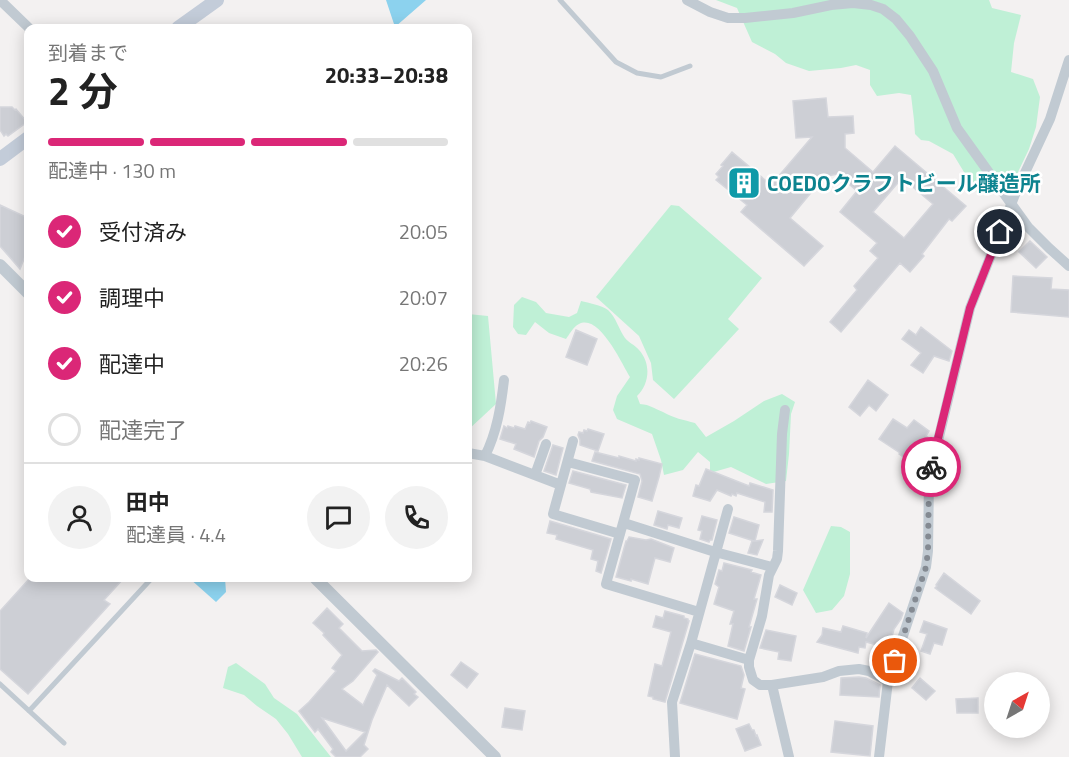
<!DOCTYPE html>
<html lang="ja">
<meta charset="utf-8">
<style>
:root{--surface:#fff;--page:#f2f2f2;--text:#222;--muted:#767676;--line:#e0e0e0;--accent:#db2777}
body{margin:0;font-family:"Titillium Web","Noto Sans JP",sans-serif;background:var(--page);color:var(--text);height:100vh;display:flex;flex-direction:column;font-size:22px;white-space:nowrap}
*{box-sizing:border-box;margin:0}
p{font-size:20px;color:var(--muted)}
.icon{flex:none;width:33px;height:33px;fill:none;stroke:currentColor;stroke-width:2;stroke-linecap:round;stroke-linejoin:round}
.map{position:relative;flex:1;overflow:hidden}
.drawer{position:absolute;left:24px;top:24px;width:448px;height:558px;display:flex;flex-direction:column;background:var(--surface);border-radius:12px;box-shadow:0 3px 15px #0003}
.drawer>*{flex:none}
.needle{width:39px;rotate:39deg}
.tools{position:absolute;left:984px;top:672px;display:grid;gap:12px}
.tools a{display:grid;place-items:center;width:66px;height:66px;border-radius:50%;background:var(--surface);box-shadow:0 3px 15px #0003;font-size:30px}
.pin{position:absolute;display:grid;place-items:center;width:51px;height:51px;color:#fff;margin:-26px;border:3px solid #fff;border-radius:50%;box-shadow:0 2px 6px #0007}
.courier{position:absolute;display:grid;place-items:center;width:60px;height:60px;margin:-30px;border:4px solid #db2777;border-radius:50%;background:#fff;color:#222;box-shadow:0 2px 8px #0007}
.summary em{font-style:normal;font-weight:700}
.summary div{display:flex;flex-direction:column-reverse}
.summary{display:flex;align-items:center;justify-content:space-between;height:102px;padding:0 24px}
h1{font-size:39px;font-weight:700;line-height:45px}
.bar{display:grid;grid-template-columns:repeat(4,1fr);gap:9px 6px;align-content:center;height:72px;padding:0 24px}
.bar i{height:8px;border-radius:4px;background:var(--line)}
.bar .current{background:var(--accent)}
.bar p{grid-column:span 4}
.line{display:flex;align-items:center;gap:15px;padding:0 24px;border-top:2px solid var(--line)}
.line div{flex:1}
.round{display:grid;place-items:center;flex:none;width:63px;height:63px;border-radius:32px;background:var(--page)}
ol{padding:0 24px;list-style:none}
li{display:flex;align-items:center;gap:18px;height:66px}
li p{margin-inline-start:auto}
li .icon{padding:6px;border-radius:50%;background:var(--accent);color:#fff;stroke-width:4}
li:last-child{color:var(--muted)}
li i{width:33px;height:33px;border:3px solid var(--line);border-radius:50%}
.map>svg:first-child{display:block}
.green{fill:#bff0d6}
.water{fill:#8cd2ee}
.building{fill:#cdcfd5;stroke:#d5d6dc;stroke-width:1.5;fill-rule:evenodd}
.lines{fill:none;stroke-linecap:round;stroke-linejoin:round}
.service{stroke:#c1cad2;stroke-width:5}
.minor{stroke:#c1cad2;stroke-width:10}
.tertiary{stroke:#c1cad2;stroke-width:12}
.secondary{stroke:#c3ccd9;stroke-width:14}
.done{stroke:#848a92;stroke-width:6;stroke-dasharray:0 10.8}
.route{stroke:#db2777;stroke-width:8}
.labels{text-anchor:middle;dominant-baseline:central;stroke-width:5;stroke-linejoin:round;paint-order:stroke}
.culture-label{font-size:21px;font-weight:bold;fill:#0d838f;stroke:#fff;text-anchor:start}
</style>
<div class="map">
<svg width="1069" height="757" viewBox="0 0 1069 757">
<rect width="100%" height="100%" fill="#f3f1f1"/>
<!-- green -->
<path class="green" d="M716 0H989L992 8 1021 15 1014 43 1011 72 1033 79 1040 97 1036 127 1029 149 1009 191 978 195 953 154 929 141 921 140 915 134 914 120 911 95 899 93 877 96 870 85V70L856 65 841 68 809 71 786 63 775 54 752 42 737 8Z
M671 205 679 206 762 278 728 319 739 329 674 399 653 380 651 363 639 336 596 297Z
M522 297 536 302 546 313 569 317 577 313 581 301C589 303 601 305 608 310 616 317 619 330 625 338 629 343 635 345 639 350 651 363 650 384 637 396L640 404C651 405 653 408 663 412 673 418 684 420 695 423L706 437 734 421 764 401 782 394 795 402 791 414 789 454 786 481 766 484 731 467 710 473V462L698 452 683 470 664 475 661 460 652 434 617 419 613 410 617 396 630 377C622 364 599 313 579 324 573 327 569 335 566 339L549 333 535 322 526 335 518 334 513 327 514 305Z
M468 314 488 316 496 404 468 430Z
M831 526 841 527 850 532V574L844 596 832 610 816 613 803 590Z
M236 663 265 684 274 698 297 714 331 757H302L288 734 276 719 257 706 244 695 223 688 228 667Z"/>
<!-- water -->
<path class="water" d="M386 0H426L395 27Z
M189 578H225L226 592 216 602Z"/>
<!-- building -->
<path class="building" d="M826 98 828 117 853 116 854 133 845 134V148L873 172 895 146 966 206 952 221 949 219 922 254 924 256 910 272 900 263 841 332 830 322 857 290 854 286 878 258 870 251 877 243 840 212 857 191 837 174 824 177 790 218 823 246 804 266 741 212 747 205 716 180 719 177 716 174 723 166 721 165 732 152 771 185 812 137 796 138 793 101ZM902 178 933 204 904 238 873 212Z
M0 107H12L15 110 16 109 27 122 8 136 6 134 4 136 0 130Z
M0 205 28 218V249L20 269 0 246Z
M1030 241 1047 257 1036 268 1019 252Z
M1013 276 1052 278 1051 289 1069 290V317L1011 312Z
M921 327 952 351 949 361 934 356 923 373 911 365 921 353 902 339 909 330 916 335Z
M576 330 597 339 587 365 566 357Z
M868 380 888 395 876 411 869 405 860 416 849 407Z
M893 419 907 428 914 420 929 431 926 436 929 438 913 464 899 454 900 453 879 439Z
M531 421 547 427 543 437 539 441 534 457 514 449 516 444 500 439 504 426 507 428 508 426 514 428 515 426 525 429 528 422 530 423Z
M588 429 604 434 598 451 580 445V440L578 435 579 432 583 433 584 430 587 431Z
M553 445 563 448 556 475 544 471Z
M595 452 619 458V456L636 461V459L639 460V458L662 464 659 477 652 501 638 497 642 481 640 474 592 461Z
M706 469 749 486 750 483 773 490 772 512H764L765 502 737 493 736 496 732 494 731 496 717 490 710 501 693 496 696 485 699 486Z
M573 471 626 485 622 498 591 492 590 489 569 483Z
M658 511 682 518 679 528 668 525 667 529 654 525Z
M702 516 717 520 712 540H710L709 542 700 539 702 531 698 530Z
M734 517 759 525 755 541 763 540 757 555 748 553 752 541H754L729 533Z
M550 521 611 539 601 573 596 571 598 561 591 559 593 550 556 539 557 535 547 533Z
M629 537 646 540 651 539 674 548 670 562 655 558 648 584 631 579V581L616 577 626 541H627Z
M724 563 752 570 751 572 761 575 754 599H757L749 627H751L744 651 728 646 733 624H730L734 611 714 604 719 587 715 584 719 570 722 571Z
M944 573 980 601 971 614 935 588 937 586 936 585Z
M30 578H124L104 600 110 604 28 694 0 669V611Z
M780 585 797 593 792 605 775 597Z
M889 603 903 613 901 619 894 629 889 648 866 642 865 648 859 647 858 653 817 642 822 635 823 628 841 632 843 626 867 633 866 638Z
M327 608 343 624 339 628 362 651 376 650 378 652 353 681 342 689 363 705 377 675 373 671 375 669 399 681 402 678 416 692 414 694 418 697 409 706 387 685 372 720 364 745 368 749 360 757H336L331 752 333 749 318 729 315 732 299 711 309 702 336 671 332 668 342 655 323 635 324 633 313 623ZM322 718 365 732 346 751Z
M665 611 684 616V618L688 619V621H689L665 702 653 699V697L648 696 655 664 662 666 671 632 653 627 656 616 663 618Z
M924 621 947 629 942 645 934 643 930 654 921 651 927 634 920 632Z
M766 630 796 636 791 661 778 659 779 652 760 648Z
M695 654 741 666 744 675 741 688 745 689 737 719 680 703Z
M461 662 478 674 467 688 451 675Z
M859 677 866 678 880 685 879 697 840 695 841 678Z
M920 678 935 691 926 700 912 688Z
M978 698V713H957L956 699Z
M505 708 525 711 522 730 502 727Z
M835 721 873 726 870 756 831 752Z
M749 724 752 730H754L756 736 757 735 761 745 745 751 736 729Z"/>
<g class="lines">
<!-- service -->
<path class="service" d="M560 0 616 62 637 73 661 77 690 66
M0 684 64 743
M29 711 152 578"/>
<!-- minor -->
<path class="minor" d="M0 0 29 28
M687 0 710 12 728 18H745L793 13 831 5 853 3 871 5 883 9 896 19 910 36 933 71 957 128 1028 227 1049 248 1069 266
M785 410 782 434 778 551 777 559 769 575 762 616 749 660V667L753 680 760 685H772L823 677 839 671 859 669 869 671 888 681
M573 441 553 514 620 534
M468 453 485 456 561 485
M485 456C497 432 501 406 504 380
M568 462 635 480 606 584 699 612
M535 475 546 444
M624 523 715 552 772 567
M691 643 749 660
M772 685 789 757
M675 757 672 702 691 643 728 509
M879 757 888 681 926 567 928 551 929 478 970 308 1016 192 1050 119 1069 60"/>
<!-- tertiary -->
<path class="tertiary" d="M0 265 28 293
M315 578 495 757"/>
<!-- secondary -->
<path class="secondary" d="M178 28 217 0
M0 159 28 138"/>
</g>
<g class="lines">
<!-- done -->
<path class="done" d="M895 661 926 567 928 551 929 478 931 467"/>
<!-- route -->
<path class="route" d="M931 467 970 308 1000 232"/>
</g>
<!-- icons -->
<defs>
<g id="building-square" transform="scale(1.725)"><rect x="-9" y="-9" width="18" height="18" rx="4" fill="#0f9aa8" stroke="#fff"/><path d="M-4-6H4V6H1V3H-1V6H-4ZM-2.5-4.3h1.7v1.8h-1.7ZM.8-4.3h1.7v1.8H.8ZM-2.5-1h1.7V.8h-1.7ZM.8-1h1.7V.8H.8Z" fill="#fff"/></g>
</defs>
<g fill-rule="evenodd">
<use href="#building-square" x="744" y="183"/>
</g>
<g class="labels">
<!-- culture labels -->
<g class="culture-label">
<text x="767" y="183">COEDOクラフトビール醸造所</text>
</g>
</g>
</svg>
<div class="tools">
<a><svg class="needle" viewBox="-14 -14 28 28"><path d="M0-13l5 13h-10z" fill="#e53935"/><path d="M0 13l5-13h-10z" fill="#767676"/></svg></a>
</div>
<div class="pin" style="left:895px;top:661px;background:#ea580c"><svg class="icon" aria-label="bag" viewBox="0 0 24 24"><path d="M5 8h14l-1 12H6zM9 8a3 3 0 0 1 6 0"/></svg></div>
<div class="pin" style="left:1000px;top:232px;background:#1f2937"><svg class="icon" aria-label="home" viewBox="0 0 24 24"><path d="M3 11l9-7 9 7M6 9v11h12V9"/></svg></div>
<div class="courier" style="left:931px;top:467px"><svg class="icon" aria-label="bike" viewBox="0 0 24 24"><circle cx="6" cy="16" r="4"/><circle cx="18" cy="16" r="4"/><path d="M6 16l4-8h5l3 8M10 8l3 8H6M13 5h3"/></svg></div>
<section class="drawer">
<div class="summary"><div><h1>2 分</h1><p>到着まで</p></div><em>20:33–20:38</em></div>
<div class="bar"><i class="current"></i><i class="current"></i><i class="current"></i><i></i><p>配達中 · 130 m</p></div>
<ol>
<li><svg class="icon" aria-label="check" viewBox="0 0 24 24"><path d="M5 12l5 5 9-10"/></svg>受付済み<p>20:05</p></li>
<li><svg class="icon" aria-label="check" viewBox="0 0 24 24"><path d="M5 12l5 5 9-10"/></svg>調理中<p>20:07</p></li>
<li><svg class="icon" aria-label="check" viewBox="0 0 24 24"><path d="M5 12l5 5 9-10"/></svg>配達中<p>20:26</p></li>
<li><i></i>配達完了</li>
</ol>
<div class="line" style="height:108px"><a class="round"><svg class="icon" aria-label="person" viewBox="0 0 24 24"><circle cx="12" cy="8" r="4"/><path d="M4 21q1-7 8-7t8 7"/></svg></a><div><b>田中</b><p>配達員 · 4.4</p></div><a class="round"><svg class="icon" aria-label="chat" viewBox="0 0 24 24"><path d="M4 5h16v11H9l-5 4z"/></svg></a><a class="round"><svg class="icon" aria-label="phone" viewBox="0 0 24 24"><path d="M5 4h4l2 5-3 2q2 4 5 5l2-3 5 2v4C11 20 4 13 5 4z"/></svg></a></div>
</section>
</div>
